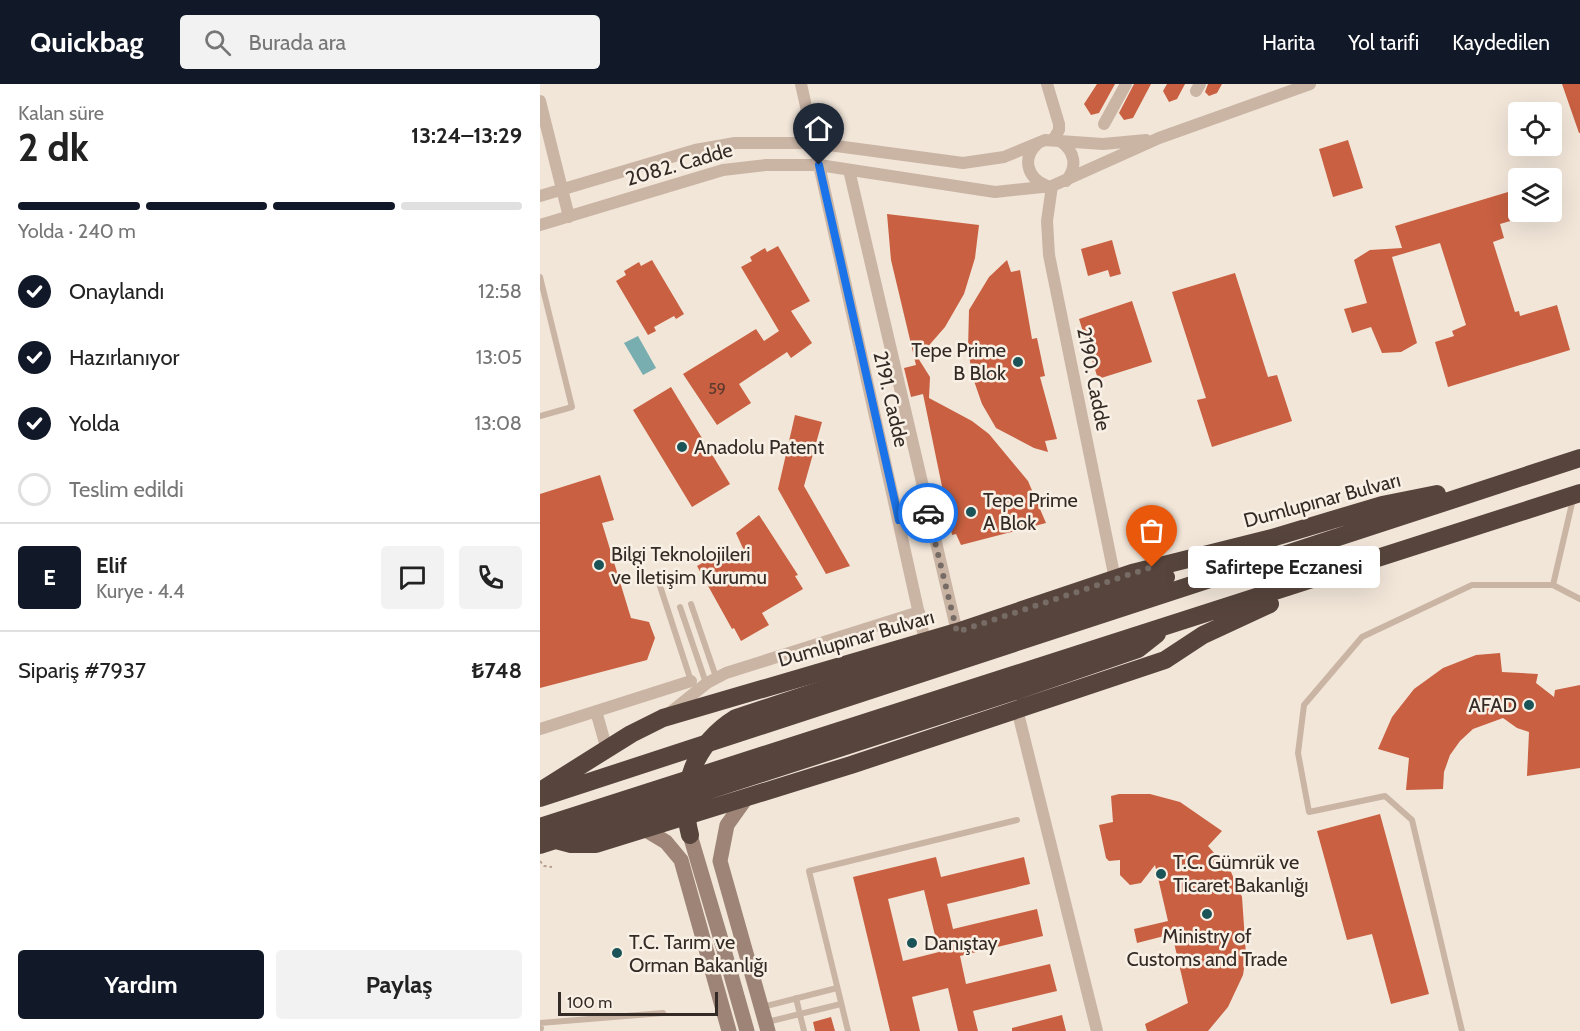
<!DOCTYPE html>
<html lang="tr">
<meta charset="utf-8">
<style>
:root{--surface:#fff;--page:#f2f2f2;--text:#222;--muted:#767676;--line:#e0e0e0;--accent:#111827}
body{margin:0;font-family:Cabin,sans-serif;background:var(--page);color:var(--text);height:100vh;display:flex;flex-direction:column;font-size:22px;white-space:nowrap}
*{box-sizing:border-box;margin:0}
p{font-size:20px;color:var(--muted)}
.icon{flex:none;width:33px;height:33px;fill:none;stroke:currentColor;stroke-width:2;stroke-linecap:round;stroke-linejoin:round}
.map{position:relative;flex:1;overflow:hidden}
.panel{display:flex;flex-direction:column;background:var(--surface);width:540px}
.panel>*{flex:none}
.controls{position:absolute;left:968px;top:18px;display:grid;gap:12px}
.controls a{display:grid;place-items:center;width:54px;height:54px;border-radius:6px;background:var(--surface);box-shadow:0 6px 24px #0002;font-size:30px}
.scale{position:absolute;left:18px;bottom:15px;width:160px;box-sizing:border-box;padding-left:6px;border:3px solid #352b26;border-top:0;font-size:16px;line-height:21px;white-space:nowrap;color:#352b26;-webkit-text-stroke:4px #f9f0e5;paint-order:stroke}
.pin{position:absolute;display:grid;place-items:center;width:51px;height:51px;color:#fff;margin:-62px -26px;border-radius:50% 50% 50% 0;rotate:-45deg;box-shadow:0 0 6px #0007}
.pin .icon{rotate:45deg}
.courier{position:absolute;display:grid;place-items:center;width:60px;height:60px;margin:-30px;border:4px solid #1a73e8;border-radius:50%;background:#fff;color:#222;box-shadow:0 2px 8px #0007}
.bubble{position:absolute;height:42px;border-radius:6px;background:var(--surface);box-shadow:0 6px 24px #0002;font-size:20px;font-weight:700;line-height:42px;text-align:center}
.summary em{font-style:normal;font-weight:700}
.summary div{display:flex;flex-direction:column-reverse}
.summary{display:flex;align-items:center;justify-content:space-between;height:102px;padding:0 18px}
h1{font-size:39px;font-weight:700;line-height:45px}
.bar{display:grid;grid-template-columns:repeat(4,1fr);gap:9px 6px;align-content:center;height:72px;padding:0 18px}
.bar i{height:8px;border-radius:4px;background:var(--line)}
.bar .current{background:var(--accent)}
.bar p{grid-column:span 4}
.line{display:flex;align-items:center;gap:15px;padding:0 18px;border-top:2px solid var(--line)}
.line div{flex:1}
.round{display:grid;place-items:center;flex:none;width:63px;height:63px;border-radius:6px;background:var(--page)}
ol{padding:0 18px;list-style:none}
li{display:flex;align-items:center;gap:18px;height:66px}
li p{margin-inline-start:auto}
li .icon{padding:6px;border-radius:50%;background:var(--accent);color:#fff;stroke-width:4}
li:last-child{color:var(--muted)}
li i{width:33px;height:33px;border:3px solid var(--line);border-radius:50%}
.action{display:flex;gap:12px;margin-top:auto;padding:12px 18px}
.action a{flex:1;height:69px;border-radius:6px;background:var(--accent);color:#fff;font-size:24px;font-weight:700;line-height:69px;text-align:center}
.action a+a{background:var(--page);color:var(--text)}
header{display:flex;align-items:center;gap:36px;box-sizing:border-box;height:84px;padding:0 30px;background:var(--accent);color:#fff}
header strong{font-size:28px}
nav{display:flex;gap:33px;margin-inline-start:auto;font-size:21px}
.search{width:420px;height:54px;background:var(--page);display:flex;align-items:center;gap:15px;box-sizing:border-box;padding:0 21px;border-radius:6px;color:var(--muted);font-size:22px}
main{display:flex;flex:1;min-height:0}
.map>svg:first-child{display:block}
.water{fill:#78aeaf}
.building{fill:#c86041;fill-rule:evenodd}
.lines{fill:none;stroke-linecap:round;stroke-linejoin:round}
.path{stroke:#b69f8f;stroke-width:2;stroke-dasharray:3 3;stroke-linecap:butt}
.lane{stroke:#cab5a5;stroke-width:6}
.street{stroke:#cab5a5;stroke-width:12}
.secondary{stroke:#9d8476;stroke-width:15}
.highway{stroke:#57453d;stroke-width:18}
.secondary-bridge{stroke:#9d8476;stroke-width:15}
.highway-bridge{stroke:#57453d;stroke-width:18}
.done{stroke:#776c65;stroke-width:6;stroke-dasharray:0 10.8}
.route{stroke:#1a73e8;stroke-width:8}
.poi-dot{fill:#1b5458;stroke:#f9f0e5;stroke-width:2}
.labels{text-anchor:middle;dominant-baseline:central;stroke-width:5;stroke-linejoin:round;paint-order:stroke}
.number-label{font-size:16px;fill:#5a382d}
.street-label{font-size:20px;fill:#352b26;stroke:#f9f0e5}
.poi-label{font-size:20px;fill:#352b26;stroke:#f9f0e5;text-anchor:start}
</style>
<header>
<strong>Quickbag</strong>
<div class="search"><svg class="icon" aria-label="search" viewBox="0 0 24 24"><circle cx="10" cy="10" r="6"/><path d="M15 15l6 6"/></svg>Burada ara</div>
<nav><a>Harita</a><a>Yol tarifi</a><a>Kaydedilen</a></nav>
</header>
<main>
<section class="panel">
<div class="summary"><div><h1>2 dk</h1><p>Kalan süre</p></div><em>13:24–13:29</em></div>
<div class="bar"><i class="current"></i><i class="current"></i><i class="current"></i><i></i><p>Yolda · 240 m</p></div>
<ol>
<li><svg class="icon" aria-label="check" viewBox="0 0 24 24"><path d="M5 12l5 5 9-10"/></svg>Onaylandı<p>12:58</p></li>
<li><svg class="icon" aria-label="check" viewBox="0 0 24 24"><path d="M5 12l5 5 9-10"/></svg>Hazırlanıyor<p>13:05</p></li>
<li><svg class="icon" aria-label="check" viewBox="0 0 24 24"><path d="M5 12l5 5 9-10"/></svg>Yolda<p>13:08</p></li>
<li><i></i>Teslim edildi</li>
</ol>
<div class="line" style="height:108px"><b class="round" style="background:var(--accent);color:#fff">E</b><div><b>Elif</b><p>Kurye · 4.4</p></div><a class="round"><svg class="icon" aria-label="chat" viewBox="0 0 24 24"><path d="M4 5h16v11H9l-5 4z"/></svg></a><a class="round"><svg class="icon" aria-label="phone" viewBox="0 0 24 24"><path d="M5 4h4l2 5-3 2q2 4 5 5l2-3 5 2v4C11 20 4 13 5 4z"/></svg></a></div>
<div class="line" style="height:78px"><div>Sipariş #7937</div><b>₺748</b></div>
<div class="action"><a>Yardım</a><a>Paylaş</a></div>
</section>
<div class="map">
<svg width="1040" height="947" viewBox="0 0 1040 947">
<rect width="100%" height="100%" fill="#f2e6d9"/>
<!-- water -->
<path class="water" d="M98 252 116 284 103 291 84 259Z"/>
<!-- building -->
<path class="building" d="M557 0H575L559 29 551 31 544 20Z
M594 0H611L593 34 584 36 579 29Z
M627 0H645L637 15 629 18 623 7Z
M668 0H682L677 9 669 12 665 8Z
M1022 0H1040V49H1039Z
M808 56 823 104 793 113 779 65Z
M978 105V128L995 130 960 140 964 154 953 158 975 228 979 227 980 232 1017 221 1030 266 908 303 895 258 914 252 912 247 926 241 900 159 852 173 877 259 861 268 842 269 831 243 812 249 804 225 827 219 814 176 830 166 862 164 855 142Z
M347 130 439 141 435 174 424 210 405 243 378 274 390 293 389 314 432 337 449 350 488 397 506 439 421 461 416 450 412 451 383 310 371 313 364 284 376 281 351 176Z
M572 156 581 190 570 193 568 186 548 192 541 165Z
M238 162 270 217 251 227 272 259 251 274 247 268 199 300 211 319 177 341 143 290 216 245 224 257 239 247 201 183 212 177 210 173 225 164 227 168Z
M112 176 144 230 136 235 134 232 114 243 116 247 108 251 76 197 86 191 84 187 99 178 101 182Z
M467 176 471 188 480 186 492 255 497 254 505 292 500 293 517 355 505 357 508 368 494 364 456 344 442 320 433 294 428 266 429 226 449 193Z
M695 189 728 293 737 291 752 337 672 363 657 316 666 314 632 208Z
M592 217 612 278 558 295 539 235Z
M131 303 190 400 152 423 93 326Z
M255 331 282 338 264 402 310 482 286 490 238 405Z
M60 391 74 436 62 439 91 534 109 538 115 554 107 576 0 604V410Z
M219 431 258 491 255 492 263 505 222 529 229 541 201 557 194 544 192 545 157 482 185 466 192 479 206 471 196 449Z
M960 569 962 588 998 590 996 599 1014 613 1015 606 1040 601V684L987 692 989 648 977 644 963 634 933 645 920 657 910 671 904 688 903 705 866 706 869 674 838 665 852 633 874 605 903 584 936 571Z
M579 710H610L640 718 682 747 668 762 691 788 702 813 706 871 703 891 688 923 668 947H607L605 940 648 919 632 850 597 859 594 845 628 837 615 781 601 799 590 801 580 791V776L569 777 566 774 559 741 573 738 571 712Z
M840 730 889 910 851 920 832 850 807 856 777 747Z
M396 773 401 793 484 773 490 800 407 820 413 845 497 825 503 852 420 872 426 900 510 880 517 907 433 927 438 947H418L408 904 372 913 380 947H350L313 793ZM384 806 399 868 363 877 348 815Z
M522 931 526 947H472V944Z
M291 933 295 947H275L273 938Z"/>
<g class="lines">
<!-- path -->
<path class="path" d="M0 777 4 782 12 783"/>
<!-- lane -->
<path class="lane" d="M0 193 32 323 0 332
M119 499 151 597
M1013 501 1033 415
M151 520 176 593
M140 523 166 599
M256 914 264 947
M222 923 297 904
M227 938 301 920
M0 939 123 929
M0 947 1 944
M308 947 269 787 477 736
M922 947 872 736 845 712 769 728 758 669 764 621 822 553 932 501H1013L1040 515"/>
<!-- street -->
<path class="street" d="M261 0 385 557
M507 0 519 40V46L513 56
M656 7 660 0
M0 17 29 133
M564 40 586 0
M520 57C535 67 538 83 526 97
M497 60C482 74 487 93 505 101
M309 86 417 548
M512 102 507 137 509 171 575 495
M0 112 155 66 195 59H274L423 79 464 73 505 56 563 60 606 56
M0 141 183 86 226 81H279L455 108 512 102 619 54 770 0
M359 436 389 429
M477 625 557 947
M56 627 67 666
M127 631 167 599 186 589 379 528
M0 645 151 597"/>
<!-- secondary -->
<path class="secondary" d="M207 713 187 741 180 777 228 947
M106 746 126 758 141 776 189 947
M182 859 207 947"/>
<!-- highway -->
<path class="highway" d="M0 707 91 650 123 634 417 548 592 489 732 454 842 421 897 410
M0 714 1040 374
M0 743 1040 409
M16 756 31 760H56L311 681 625 576 663 551 730 520
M0 761 472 608 598 565 617 550"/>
<!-- secondary-bridge -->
<path class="secondary-bridge" d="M150 751 182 859"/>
<!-- highway-bridge -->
<path class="highway-bridge" d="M150 751C138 704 154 660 196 634L626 493"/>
</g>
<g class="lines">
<!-- done -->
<path class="done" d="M388 429 417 548 612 483"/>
<!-- route -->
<path class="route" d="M279 81 359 436 388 429"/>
</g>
<!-- markers -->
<g class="poi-dot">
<circle cx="478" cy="278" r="6"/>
<circle cx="142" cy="363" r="6"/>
<circle cx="431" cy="428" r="6"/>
<circle cx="59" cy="481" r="6"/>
<circle cx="989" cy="621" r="6"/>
<circle cx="621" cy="790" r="6"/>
<circle cx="667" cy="830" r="6"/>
<circle cx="372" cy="859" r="6"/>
<circle cx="77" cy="869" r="6"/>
</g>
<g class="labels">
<!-- number labels -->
<g class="number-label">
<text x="177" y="304">59</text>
</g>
<!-- street labels -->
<g class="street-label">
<text transform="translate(139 80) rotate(-16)">2082. Cadde</text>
<text transform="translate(554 295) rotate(79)">2190. Cadde</text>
<text transform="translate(351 315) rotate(77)">2191. Cadde</text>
<text transform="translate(782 416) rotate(-15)">Dumlupınar Bulvarı</text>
<text transform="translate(316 554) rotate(-16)">Dumlupınar Bulvarı</text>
</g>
<!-- poi labels -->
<g class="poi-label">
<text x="466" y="266" text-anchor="end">Tepe Prime<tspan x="466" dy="23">B Blok</tspan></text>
<text x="154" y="363">Anadolu Patent</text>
<text x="443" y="416">Tepe Prime<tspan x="443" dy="23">A Blok</tspan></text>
<text x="71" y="470">Bilgi Teknolojileri<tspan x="71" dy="23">ve İletişim Kurumu</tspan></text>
<text x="977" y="621" text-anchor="end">AFAD</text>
<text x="633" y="778">T.C. Gümrük ve<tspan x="633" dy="23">Ticaret Bakanlığı</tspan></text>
<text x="667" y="852" text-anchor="middle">Ministry of<tspan x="667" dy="23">Customs and Trade</tspan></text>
<text x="89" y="858">T.C. Tarım ve<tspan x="89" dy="23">Orman Bakanlığı</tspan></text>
<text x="384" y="859">Danıştay</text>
</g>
</g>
</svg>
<div class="controls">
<a><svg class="icon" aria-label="locate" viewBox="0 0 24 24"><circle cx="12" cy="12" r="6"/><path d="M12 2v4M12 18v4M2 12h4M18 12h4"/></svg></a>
<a><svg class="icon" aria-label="layers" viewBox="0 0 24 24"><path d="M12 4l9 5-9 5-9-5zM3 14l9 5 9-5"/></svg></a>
</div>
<div class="scale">100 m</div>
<div class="pin" style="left:612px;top:483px;background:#ea580c"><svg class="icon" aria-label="bag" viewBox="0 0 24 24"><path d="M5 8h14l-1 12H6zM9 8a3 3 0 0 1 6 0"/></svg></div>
<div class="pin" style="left:279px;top:81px;background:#1f2937"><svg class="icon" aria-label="home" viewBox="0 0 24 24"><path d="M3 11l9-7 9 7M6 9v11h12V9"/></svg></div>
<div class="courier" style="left:388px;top:429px"><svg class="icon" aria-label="car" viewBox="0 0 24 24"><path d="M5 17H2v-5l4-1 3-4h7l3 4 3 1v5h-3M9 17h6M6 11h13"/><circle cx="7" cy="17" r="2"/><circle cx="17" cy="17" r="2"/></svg></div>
<div class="bubble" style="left:648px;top:462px;width:192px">Safirtepe Eczanesi</div>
</div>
</main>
